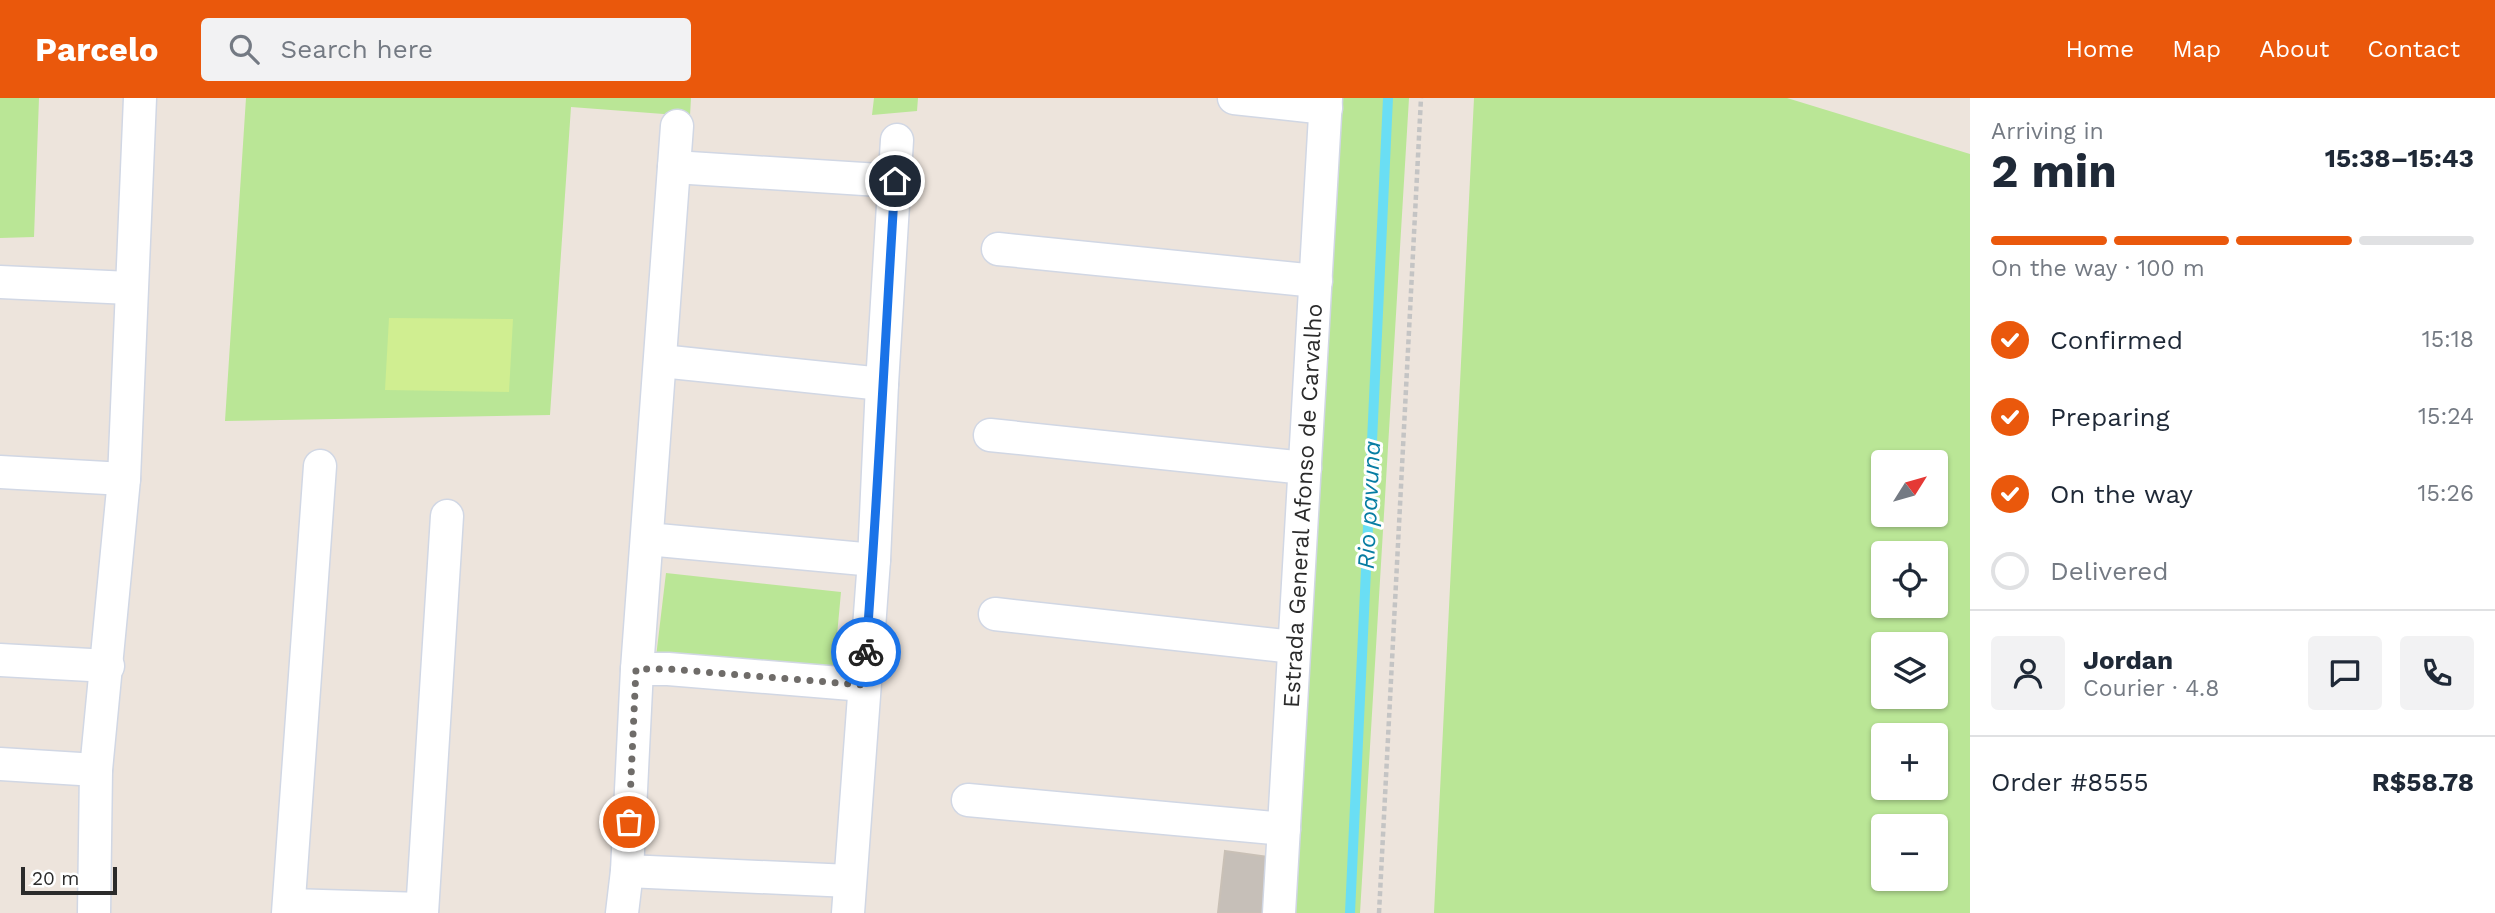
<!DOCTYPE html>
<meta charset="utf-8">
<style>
:root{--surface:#fff;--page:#f2f2f3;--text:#1f2937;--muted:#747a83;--line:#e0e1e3;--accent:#ea580c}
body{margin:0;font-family:"Work Sans",sans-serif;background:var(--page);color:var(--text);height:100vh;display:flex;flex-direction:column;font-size:26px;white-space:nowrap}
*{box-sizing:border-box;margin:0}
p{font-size:23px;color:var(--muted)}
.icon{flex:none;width:38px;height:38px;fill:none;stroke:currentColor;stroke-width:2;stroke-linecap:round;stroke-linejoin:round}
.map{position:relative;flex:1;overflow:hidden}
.panel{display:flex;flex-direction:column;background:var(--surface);width:525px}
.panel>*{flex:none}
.needle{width:46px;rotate:53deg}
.tools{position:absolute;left:1871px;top:352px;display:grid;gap:14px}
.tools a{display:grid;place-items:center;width:77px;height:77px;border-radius:7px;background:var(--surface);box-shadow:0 2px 5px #0004;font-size:35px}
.scale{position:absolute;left:21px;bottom:18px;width:96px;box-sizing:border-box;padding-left:7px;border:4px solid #2b2b2b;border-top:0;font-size:19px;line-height:24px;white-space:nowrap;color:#2b2b2b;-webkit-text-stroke:5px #fff;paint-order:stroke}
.pin{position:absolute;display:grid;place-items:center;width:60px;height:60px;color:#fff;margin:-30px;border:4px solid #fff;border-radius:50%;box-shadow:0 2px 7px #0007}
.courier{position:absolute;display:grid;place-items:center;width:70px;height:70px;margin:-35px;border:5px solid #1a73e8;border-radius:50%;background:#fff;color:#222;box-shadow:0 2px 9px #0007}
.overview em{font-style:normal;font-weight:700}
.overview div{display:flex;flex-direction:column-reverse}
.overview{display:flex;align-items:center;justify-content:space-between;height:119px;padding:0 21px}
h1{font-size:46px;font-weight:700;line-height:52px}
.bar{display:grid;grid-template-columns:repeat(4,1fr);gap:10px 7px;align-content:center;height:84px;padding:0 21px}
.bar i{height:9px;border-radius:5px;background:var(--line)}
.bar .active{background:var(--accent)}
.bar p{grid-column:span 4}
.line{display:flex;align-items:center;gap:18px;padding:0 21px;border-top:2px solid var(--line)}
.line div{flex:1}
.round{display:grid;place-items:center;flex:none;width:74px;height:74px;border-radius:7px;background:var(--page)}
ol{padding:0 21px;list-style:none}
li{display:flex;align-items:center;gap:21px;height:77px}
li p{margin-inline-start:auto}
li .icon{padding:7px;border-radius:50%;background:var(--accent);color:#fff;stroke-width:4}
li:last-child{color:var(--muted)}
li i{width:38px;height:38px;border:4px solid var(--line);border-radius:50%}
header{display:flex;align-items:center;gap:42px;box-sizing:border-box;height:98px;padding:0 35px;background:var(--accent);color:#fff}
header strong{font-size:33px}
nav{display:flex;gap:38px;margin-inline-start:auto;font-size:24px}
.search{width:490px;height:63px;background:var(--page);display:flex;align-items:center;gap:18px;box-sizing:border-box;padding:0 24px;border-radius:7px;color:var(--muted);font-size:26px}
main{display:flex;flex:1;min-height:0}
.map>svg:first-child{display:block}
.green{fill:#bae696;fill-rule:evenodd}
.pitch{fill:#d0ee91}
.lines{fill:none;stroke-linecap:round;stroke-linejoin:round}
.stream{stroke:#6adef4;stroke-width:10}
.building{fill:#c6bfb8;stroke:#c9c0b6;stroke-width:2}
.street-casing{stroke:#d1d7e4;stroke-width:35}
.path{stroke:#c4c4c4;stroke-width:4.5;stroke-dasharray:5 3.5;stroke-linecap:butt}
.street{stroke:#fff;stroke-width:32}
.done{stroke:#6f6c69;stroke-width:7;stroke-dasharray:0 12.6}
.route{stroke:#1a73e8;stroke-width:9}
.labels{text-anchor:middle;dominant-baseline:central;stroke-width:6;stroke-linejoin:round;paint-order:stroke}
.street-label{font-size:23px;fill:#2b2b2b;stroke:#fff}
.water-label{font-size:24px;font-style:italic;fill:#077da3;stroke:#fff}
</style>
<header>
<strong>Parcelo</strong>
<div class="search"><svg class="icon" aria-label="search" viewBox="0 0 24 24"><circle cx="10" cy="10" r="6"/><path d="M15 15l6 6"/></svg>Search here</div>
<nav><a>Home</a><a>Map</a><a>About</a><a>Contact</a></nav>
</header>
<main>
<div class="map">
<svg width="1970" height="815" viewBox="0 0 1970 815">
<rect width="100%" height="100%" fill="#ede4dc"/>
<!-- green -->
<path class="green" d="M0 0H39L34 139 0 140Z
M246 0H691L690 18 571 9 550 317 225 323Z
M874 0H918L917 13 872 17Z
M1339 0H1409L1360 815H1288Z
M1474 0H1787L1970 56V815H1434ZM1936 364V416H1883V364ZM1936 455V508H1883V455ZM1883 546H1936V598H1883ZM1936 637V690H1883V637ZM1936 728V780H1883V728Z
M666 475 841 494 833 581 656 559Z"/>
<!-- pitch -->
<path class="pitch" d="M389 220 513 221 509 294 385 292Z"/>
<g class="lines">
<!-- stream -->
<path class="stream" d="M1350 815 1388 0"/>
</g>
<!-- building -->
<path class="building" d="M1225 753 1269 759 1263 815H1218Z"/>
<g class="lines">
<!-- street casing -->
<g class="street-casing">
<g id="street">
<path d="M1234 0 1326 10"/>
<path d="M674 69 895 83"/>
<path d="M998 151 1316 183"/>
<path d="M0 184 130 190"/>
<path d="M661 263 882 286"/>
<path d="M990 337 1305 370"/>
<path d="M0 374 124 381"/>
<path d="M647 441 874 462"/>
<path d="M995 516 1293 549"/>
<path d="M0 562 108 568"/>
<path d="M637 571H668L864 587"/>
<path d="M0 666 96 672"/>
<path d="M968 702 1284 731"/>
<path d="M627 773 850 783"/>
<path d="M289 807 422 811"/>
<path d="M94 815 96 672 124 381 140 0"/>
<path d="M288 815 320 368"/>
<path d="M422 815 447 418"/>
<path d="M622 815 627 773 637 571 677 28"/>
<path d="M848 815 874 462 882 286 897 42"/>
<path id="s1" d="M1279 815 1326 0"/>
</g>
</g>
<!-- path -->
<path class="path" d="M1379 815 1421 0"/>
<!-- street -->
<use href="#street" class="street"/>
</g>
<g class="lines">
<!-- done -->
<path class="done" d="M629 724 636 571H668L864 587 866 554"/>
<!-- route -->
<path class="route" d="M866 554C878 397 885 240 895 83"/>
</g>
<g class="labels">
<!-- street labels -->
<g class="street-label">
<text stroke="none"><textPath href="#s1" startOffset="408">Estrada General Afonso de Carvalho</textPath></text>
</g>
<!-- water labels -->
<g class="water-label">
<text transform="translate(1369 407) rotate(-87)">Rio pavuna</text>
</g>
</g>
</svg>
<div class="tools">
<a><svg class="needle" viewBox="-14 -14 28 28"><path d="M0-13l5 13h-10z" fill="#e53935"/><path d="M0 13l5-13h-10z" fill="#747a83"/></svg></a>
<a><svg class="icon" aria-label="locate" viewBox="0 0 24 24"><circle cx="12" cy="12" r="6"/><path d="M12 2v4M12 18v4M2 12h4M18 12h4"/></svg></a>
<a><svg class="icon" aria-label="layers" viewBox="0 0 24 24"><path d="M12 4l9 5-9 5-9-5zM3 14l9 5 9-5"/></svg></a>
<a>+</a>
<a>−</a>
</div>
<div class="scale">20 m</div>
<div class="pin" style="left:629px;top:724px;background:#ea580c"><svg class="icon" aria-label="bag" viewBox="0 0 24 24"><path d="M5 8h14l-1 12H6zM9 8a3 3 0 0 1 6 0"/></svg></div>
<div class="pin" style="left:895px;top:83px;background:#1f2937"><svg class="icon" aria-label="home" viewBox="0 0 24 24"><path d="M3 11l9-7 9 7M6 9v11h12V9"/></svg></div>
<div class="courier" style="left:866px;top:554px"><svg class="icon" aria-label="bike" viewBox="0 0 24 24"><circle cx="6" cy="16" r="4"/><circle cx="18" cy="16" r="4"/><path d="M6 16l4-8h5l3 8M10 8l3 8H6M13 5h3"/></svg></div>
</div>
<section class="panel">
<div class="overview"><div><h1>2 min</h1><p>Arriving in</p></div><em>15:38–15:43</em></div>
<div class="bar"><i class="active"></i><i class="active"></i><i class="active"></i><i></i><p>On the way · 100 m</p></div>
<ol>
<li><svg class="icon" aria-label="check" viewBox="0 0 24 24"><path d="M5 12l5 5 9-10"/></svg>Confirmed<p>15:18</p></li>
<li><svg class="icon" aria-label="check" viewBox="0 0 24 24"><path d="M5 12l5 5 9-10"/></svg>Preparing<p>15:24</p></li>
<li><svg class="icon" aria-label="check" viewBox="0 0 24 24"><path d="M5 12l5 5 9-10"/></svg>On the way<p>15:26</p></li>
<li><i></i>Delivered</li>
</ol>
<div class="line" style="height:126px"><a class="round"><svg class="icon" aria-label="person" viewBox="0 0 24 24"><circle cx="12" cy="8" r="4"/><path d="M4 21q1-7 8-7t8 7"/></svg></a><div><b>Jordan</b><p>Courier · 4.8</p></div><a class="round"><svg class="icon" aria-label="chat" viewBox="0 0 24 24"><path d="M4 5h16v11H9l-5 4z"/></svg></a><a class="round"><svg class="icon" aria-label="phone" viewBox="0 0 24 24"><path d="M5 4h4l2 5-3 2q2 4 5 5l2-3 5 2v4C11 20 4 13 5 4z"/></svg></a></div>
<div class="line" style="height:91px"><div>Order #8555</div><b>R$58.78</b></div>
</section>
</main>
